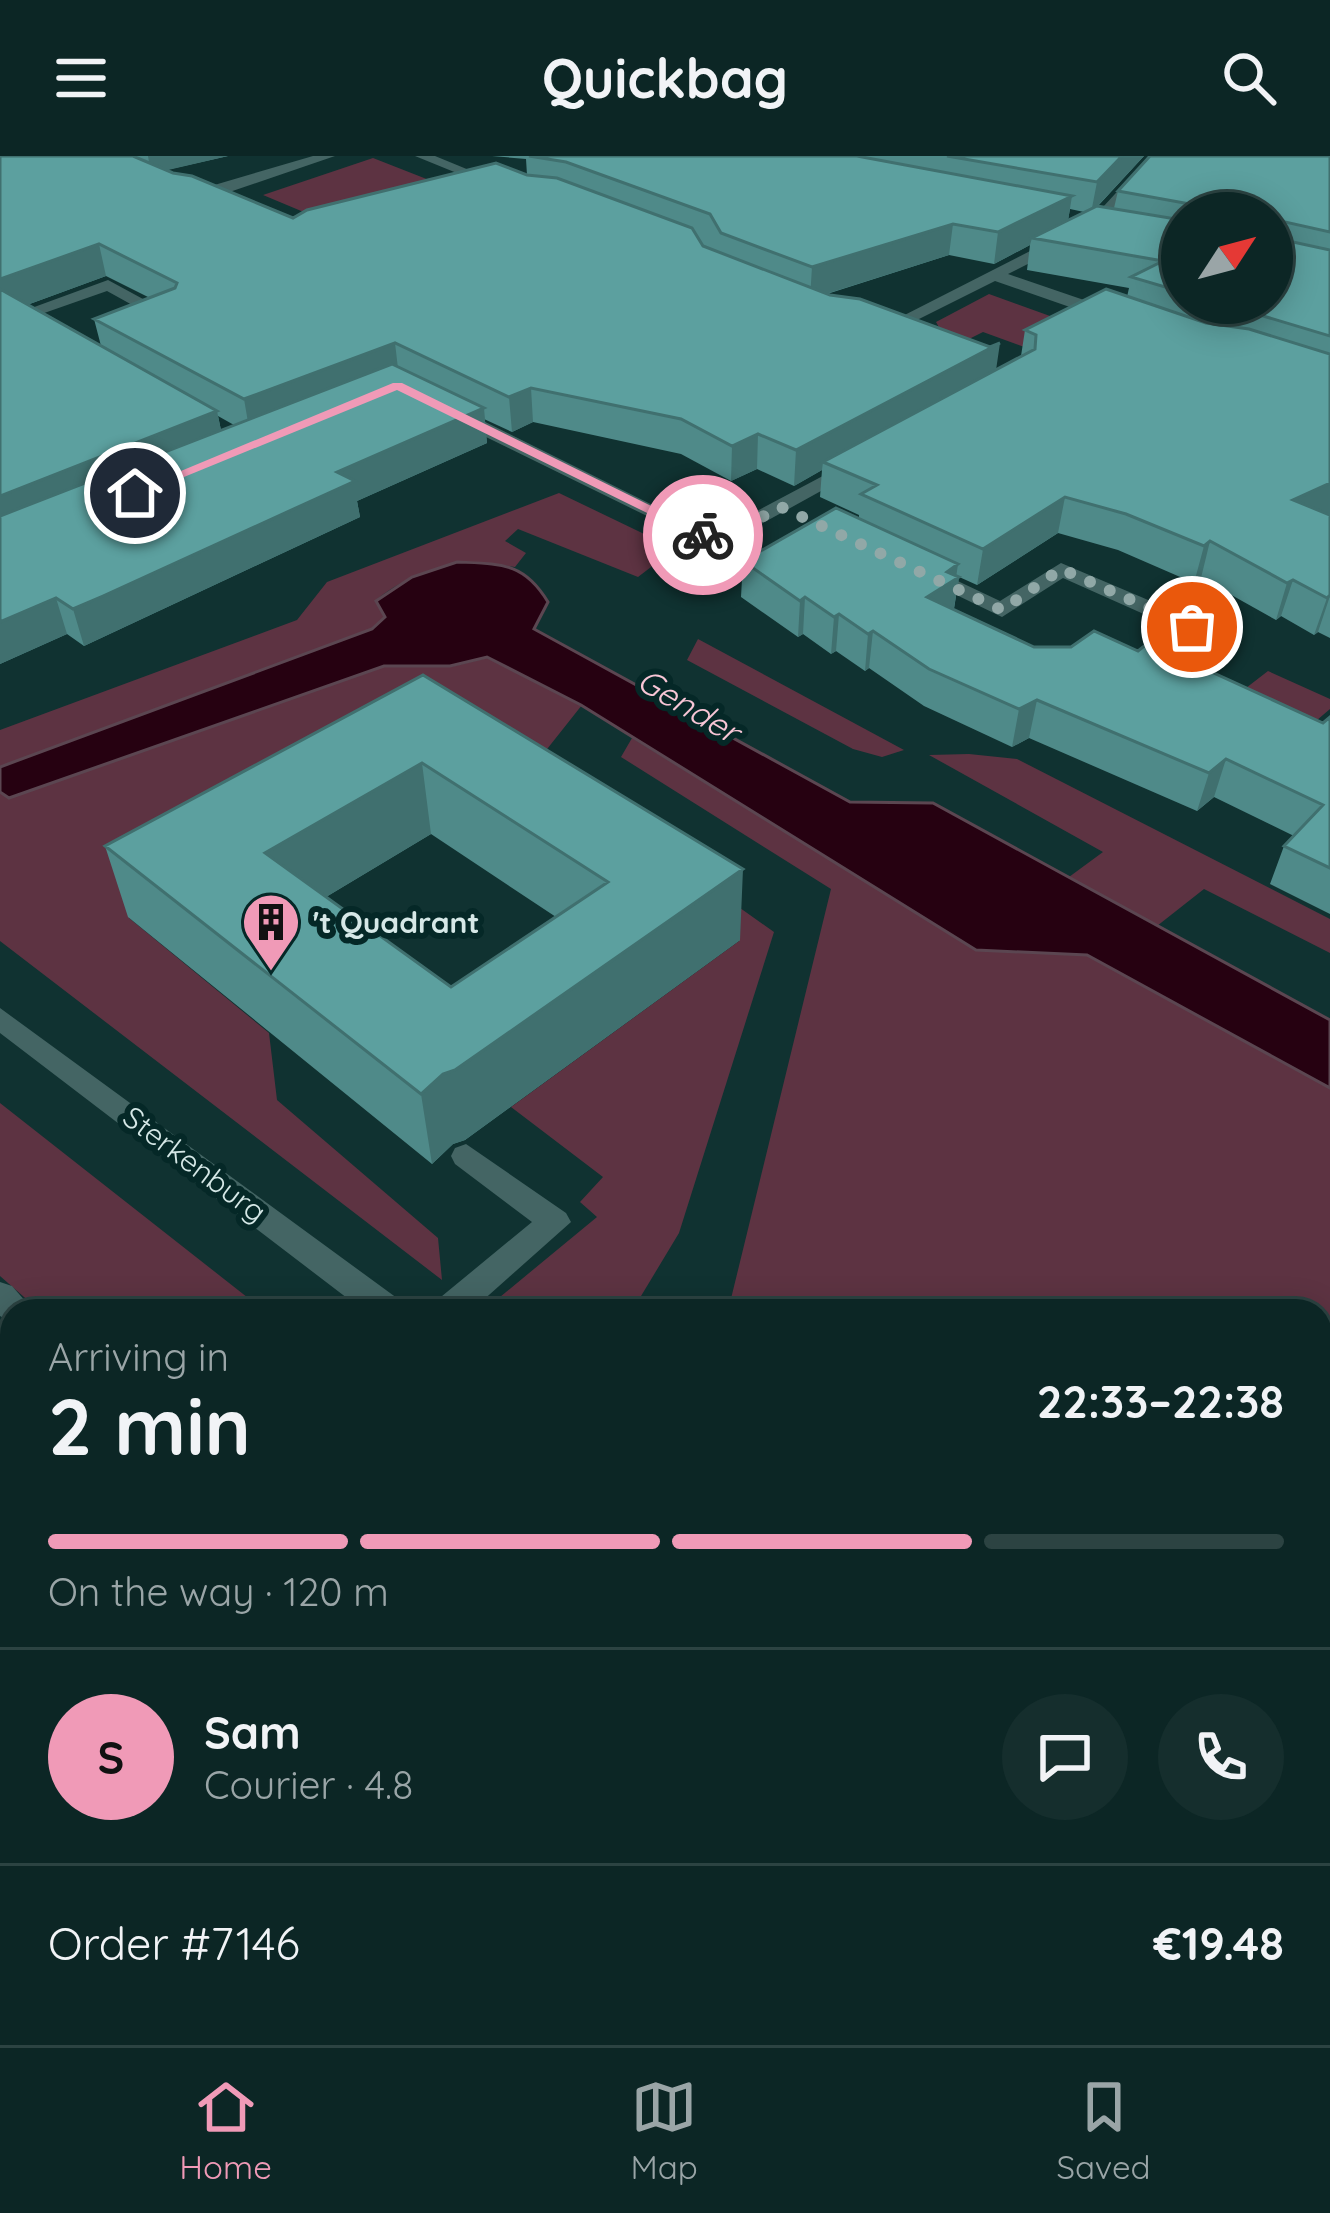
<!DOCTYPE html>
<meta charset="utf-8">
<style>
:root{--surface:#0c2625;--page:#152e2d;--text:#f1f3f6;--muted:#9aa5a7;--line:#2c4342;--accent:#f09ab7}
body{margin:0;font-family:Quicksand,sans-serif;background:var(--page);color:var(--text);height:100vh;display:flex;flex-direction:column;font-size:45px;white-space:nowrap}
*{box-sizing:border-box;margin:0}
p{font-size:39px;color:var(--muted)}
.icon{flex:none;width:66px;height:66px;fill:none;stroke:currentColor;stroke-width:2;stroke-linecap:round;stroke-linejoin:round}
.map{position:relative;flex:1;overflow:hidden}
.side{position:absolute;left:0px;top:1143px;width:1332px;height:747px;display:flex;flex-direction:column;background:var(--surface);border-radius:36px 36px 0 0;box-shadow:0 6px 30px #0003,0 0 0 3px var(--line)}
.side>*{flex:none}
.needle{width:78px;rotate:54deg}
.controls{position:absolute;left:1161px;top:36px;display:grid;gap:24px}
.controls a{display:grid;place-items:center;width:132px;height:132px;border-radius:50%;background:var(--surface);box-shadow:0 6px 30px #0003,0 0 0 3px var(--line);font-size:60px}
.pin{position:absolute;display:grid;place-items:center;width:102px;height:102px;color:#fff;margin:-51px;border:6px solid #fff;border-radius:50%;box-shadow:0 3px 12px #0007}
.courier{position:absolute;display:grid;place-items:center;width:120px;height:120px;margin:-60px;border:9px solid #f09ab7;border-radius:50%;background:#fff;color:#222;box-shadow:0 3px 15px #0007}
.headline em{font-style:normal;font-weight:700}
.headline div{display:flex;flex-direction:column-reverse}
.headline{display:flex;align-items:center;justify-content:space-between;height:204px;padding:0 48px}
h1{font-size:78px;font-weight:700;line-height:90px}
.bar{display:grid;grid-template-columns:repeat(4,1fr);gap:18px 12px;align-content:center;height:144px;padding:0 48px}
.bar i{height:15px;border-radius:9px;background:var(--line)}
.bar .on{background:var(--accent)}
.bar p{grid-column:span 4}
.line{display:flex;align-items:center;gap:30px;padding:0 48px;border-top:3px solid var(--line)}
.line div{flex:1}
.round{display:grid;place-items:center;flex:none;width:126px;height:126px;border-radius:63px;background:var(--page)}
header{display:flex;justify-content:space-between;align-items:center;height:156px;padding:0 48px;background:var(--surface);font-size:54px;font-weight:700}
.tab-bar{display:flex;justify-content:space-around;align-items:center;height:168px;border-top:3px solid var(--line);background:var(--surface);font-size:33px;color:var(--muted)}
.tab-bar a{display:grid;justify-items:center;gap:6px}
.tab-bar .on{color:var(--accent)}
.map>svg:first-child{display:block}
.green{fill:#5d3342}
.water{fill:#260111;stroke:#5b4651;stroke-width:3}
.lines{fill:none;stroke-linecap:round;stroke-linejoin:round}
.minor{fill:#446564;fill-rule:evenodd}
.wall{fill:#4f8a89;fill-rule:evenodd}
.shaded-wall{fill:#40706f}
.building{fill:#5ca09f;stroke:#40706f;stroke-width:3;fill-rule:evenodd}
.route{fill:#f09ab7}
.done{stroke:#91a8a7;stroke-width:12;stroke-dasharray:0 21.6}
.labels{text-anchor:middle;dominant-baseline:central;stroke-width:12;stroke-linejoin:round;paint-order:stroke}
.poi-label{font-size:30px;font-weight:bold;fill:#d6e8e7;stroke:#052827;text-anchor:start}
.street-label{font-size:30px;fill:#d6e8e7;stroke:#052827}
.water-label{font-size:33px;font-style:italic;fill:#f8c6d6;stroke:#052827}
</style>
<header><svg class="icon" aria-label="menu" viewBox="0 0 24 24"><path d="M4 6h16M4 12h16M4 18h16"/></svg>Quickbag<svg class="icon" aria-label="search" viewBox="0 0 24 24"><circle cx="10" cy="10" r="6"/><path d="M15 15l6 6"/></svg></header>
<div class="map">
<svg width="1330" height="1889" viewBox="0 0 1330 1889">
<rect width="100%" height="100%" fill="#103231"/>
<!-- green -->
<path class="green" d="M373 2 447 31 337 70 263 39Z
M989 138 1111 182 1068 207 983 176 965 185 941 175 936 166Z
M559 337 665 388 655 408 638 421 518 373 505 385 526 397 515 411C462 403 419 410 376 444L384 461 371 473 0 611V574L297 464 327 426Z
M698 483 904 594 882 601 853 593 687 504Z
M487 502 582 549 536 607 774 776 679 1077 632 1155H518L500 1141 597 1061 580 1046 603 1021 511 951 739 785 432 588 129 762 269 877 277 944 438 1082 442 1124 0 785V636L10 642 384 510 450 511Z
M1268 515 1330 543V553L1296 582 1224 549Z
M632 582 976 794 1086 799 1330 932V1758L1320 1751V1155H728L831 733 621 601Z
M969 598 1017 603 1330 763V797L1204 733 1157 770 1069 721 1103 696 929 599Z
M0 947 252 1145 240 1155H40L0 1120Z
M12 1596V1721L0 1733V1608Z
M51 1878H194L184 1889H40Z"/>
<!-- water -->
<path class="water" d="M457 406C501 408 524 406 548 446L534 473 850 646 933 647 1330 864V932L1087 799 976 794 581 549 487 501 450 510H384L9 642 0 636V611L372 473 385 461 376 445 412 421Z"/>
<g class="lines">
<!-- minor -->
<path class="minor" d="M313 0H335L206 44 177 40Z
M415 0H435L508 30 496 33Z
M1150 0H1165L1103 70 1008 118 1119 156V164H1107L995 125 907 169 915 172V180L883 170 1091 64Z
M108 124 178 162 163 166 107 135 30 162 40 169 37 173H25L7 161Z
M441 251H455L701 373 725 372 851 305 868 309 736 382 698 385 441 259Z
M1061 407 1200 466 1203 471 1200 476H1184L1063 422 1002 461 909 416 920 410 928 411 1000 445Z
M0 852 401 1145 406 1155H364L0 877Z
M466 988 566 1057 571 1066 471 1155H431L436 1145 532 1066 455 1008 451 1000 455 992Z
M0 1126 12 1130 34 1155H12V1167L0 1160Z
M12 1251V1288L0 1293V1255Z
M1320 1834 1330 1839V1888L1310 1878H1320Z
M984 1878H1032L1027 1889H979Z"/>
</g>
<!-- wall -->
<path class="wall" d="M0 0H228L166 14 293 62 527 19 526 3 492 0H1144L1098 50 1114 52 1118 35 1330 0V482L1318 476 1314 479 1281 460 1276 464 1201 422 1194 427 1118 394 1058 377 977 429 957 420 959 421 954 453 1034 491 1138 495 1323 567 1330 561V758L1270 728 1284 690 1294 680 1214 641 1197 655 1029 582 1012 591 924 550 869 512 865 515 836 495 831 498 803 478 798 481 741 441 743 405 859 362V359L820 341 822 314 794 330 757 313 731 325 681 298 533 266 512 276 484 263 487 287 357 345 360 361 84 490 67 478 0 508ZM1070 53 1084 56 1068 64ZM1182 57H1272V147H1182ZM1030 89 1027 114 1129 132 1127 141 1025 174 1021 200 996 214 827 138 949 99 994 108ZM106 120 150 142 94 163 101 190 27 149ZM218 260 234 269 221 274Z
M423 519 740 784 465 984 453 988 432 1008 128 761 105 690ZM431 678 556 761 451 831 326 741Z"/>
<!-- shaded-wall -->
<path class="shaded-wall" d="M148 0H228L151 18Z
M1122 0H1144L1091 57 1097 26Z
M1072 40 1067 71 1032 82 1030 89 994 108 998 76Z
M953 68 949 99 810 143 812 111Z
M99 88 106 120 5 157 0 153V123Z
M395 187 399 221 250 278 244 243Z
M1000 187 995 221 823 306 822 314 794 330 796 294Z
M531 232 533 266 512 276 509 241Z
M484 252 487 287 357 345 360 361 84 490 73 453 337 316Z
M217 255 224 289 0 380V340Z
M758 278 757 313 731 325 732 290Z
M1330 327V358L1282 380 1293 344Z
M1065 341 1058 377 977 429 983 393Z
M1210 385 1201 422 1194 427 1204 390Z
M958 408 956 422 959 421 953 458 927 441 947 416Z
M1293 424 1281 460 1276 464 1287 427Z
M1330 440 1318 476 1314 479 1327 442Z
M805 441 803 478 798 481 800 445Z
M56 442 67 478 0 508V466Z
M839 458 836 495 831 498 834 461Z
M873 475 869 512 865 515 868 478Z
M1037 544 1029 582 1012 591 1019 553Z
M1226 603 1214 641 1197 655 1209 617Z
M422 607 431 678 281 768 265 697Z
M743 713 740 784 465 984 453 988 432 1008 421 938 443 918Z
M818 1878H826L818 1889H810Z"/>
<!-- building -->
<path class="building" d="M0 0H133L173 17 192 20 293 62 307 54 496 7 527 19 557 22 692 72 703 90 830 139 860 143 990 191 1000 187 796 294 758 278 732 290 681 263 531 232 509 241 395 187 244 243 94 163 175 132 177 127 99 88 0 123Z
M529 0H857L1072 40 998 76 953 68 812 111 721 77 710 58 566 6Z
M947 0H1122L1097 26Z
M1150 0H1330V76L1281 65 1276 69 1279 83 1330 94V180L1220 147H1272V57H1191L1190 48 1118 35Z
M1097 50 1182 64V136L1131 121 1163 105 1032 82Z
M0 133 217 255 0 340Z
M1106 133 1206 167 1249 173 1330 198V327L1293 344 1330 359V439L1327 442 1293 424 1287 427 1210 385 1204 390 1126 358 1065 341 983 393 861 338 877 329 823 306 1035 193 1036 179 1025 174Z
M392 208 484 252 337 316 355 325 103 440 73 453 56 442 0 466V360Z
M836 352 958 408 947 416 959 421 927 441 1034 491H1071L1094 475 1138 495 1148 487 1323 567 1330 561V712L1284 690 1323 649 1226 603 1209 617 1037 544 1019 553 929 513 873 475 868 478 839 458 834 461 805 441 800 445 743 405Z
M423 519 743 713 455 914 443 918 421 938 105 690ZM422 607 608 726 451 831 265 697Z
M636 1878H818L810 1889H627Z"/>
<!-- route -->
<path class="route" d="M393 227H402L710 379 698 382 397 234 140 339 128 337Z"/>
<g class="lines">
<!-- done -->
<path class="done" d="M703 379 729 378 781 351 1002 454 1061 413 1192 471"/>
</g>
<!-- icons -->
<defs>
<g id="building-pin" transform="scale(3)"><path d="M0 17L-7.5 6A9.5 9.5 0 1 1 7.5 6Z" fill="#f09ab7" stroke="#052827"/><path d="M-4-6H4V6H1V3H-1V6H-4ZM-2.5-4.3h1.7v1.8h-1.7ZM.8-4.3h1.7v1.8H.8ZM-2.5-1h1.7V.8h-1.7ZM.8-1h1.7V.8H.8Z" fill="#111"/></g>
</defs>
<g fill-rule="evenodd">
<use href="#building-pin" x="271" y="766"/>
</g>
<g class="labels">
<!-- poi labels -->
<g class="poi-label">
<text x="313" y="766">'t Quadrant</text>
</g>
<!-- street labels -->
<g class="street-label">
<text transform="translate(195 1008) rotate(37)">Sterkenburg</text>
</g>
<!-- water labels -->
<g class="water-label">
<text transform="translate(689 549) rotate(31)">Gender</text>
</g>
</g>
</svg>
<div class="controls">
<a><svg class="needle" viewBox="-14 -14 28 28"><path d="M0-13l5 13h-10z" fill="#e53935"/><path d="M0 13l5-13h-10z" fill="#9aa5a7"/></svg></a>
</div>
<div class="pin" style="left:1192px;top:471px;background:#ea580c"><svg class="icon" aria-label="bag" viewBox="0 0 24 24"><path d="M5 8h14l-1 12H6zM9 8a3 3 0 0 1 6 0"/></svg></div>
<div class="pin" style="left:135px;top:337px;background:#1f2937"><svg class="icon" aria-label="home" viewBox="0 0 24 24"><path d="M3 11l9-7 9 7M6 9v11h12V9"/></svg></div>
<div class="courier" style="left:703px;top:379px"><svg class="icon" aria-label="bike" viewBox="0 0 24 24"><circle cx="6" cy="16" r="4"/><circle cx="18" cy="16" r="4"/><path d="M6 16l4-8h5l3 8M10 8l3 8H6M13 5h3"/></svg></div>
<section class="side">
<div class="headline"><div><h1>2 min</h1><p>Arriving in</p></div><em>22:33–22:38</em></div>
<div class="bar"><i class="on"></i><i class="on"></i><i class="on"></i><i></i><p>On the way · 120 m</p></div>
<div class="line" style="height:216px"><b class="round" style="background:var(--accent);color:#111">S</b><div><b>Sam</b><p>Courier · 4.8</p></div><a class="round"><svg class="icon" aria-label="chat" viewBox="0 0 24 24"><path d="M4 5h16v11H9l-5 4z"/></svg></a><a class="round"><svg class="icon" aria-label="phone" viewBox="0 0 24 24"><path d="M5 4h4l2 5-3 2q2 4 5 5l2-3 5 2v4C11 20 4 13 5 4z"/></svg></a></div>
<div class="line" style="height:156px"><div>Order #7146</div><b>€19.48</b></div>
</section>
</div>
<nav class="tab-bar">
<a class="on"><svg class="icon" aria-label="home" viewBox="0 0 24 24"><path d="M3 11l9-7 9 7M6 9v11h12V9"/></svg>Home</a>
<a><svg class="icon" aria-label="map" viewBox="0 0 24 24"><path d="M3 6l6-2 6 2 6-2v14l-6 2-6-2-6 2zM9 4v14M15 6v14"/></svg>Map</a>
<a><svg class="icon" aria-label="saved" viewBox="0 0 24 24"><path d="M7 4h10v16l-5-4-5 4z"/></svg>Saved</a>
</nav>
